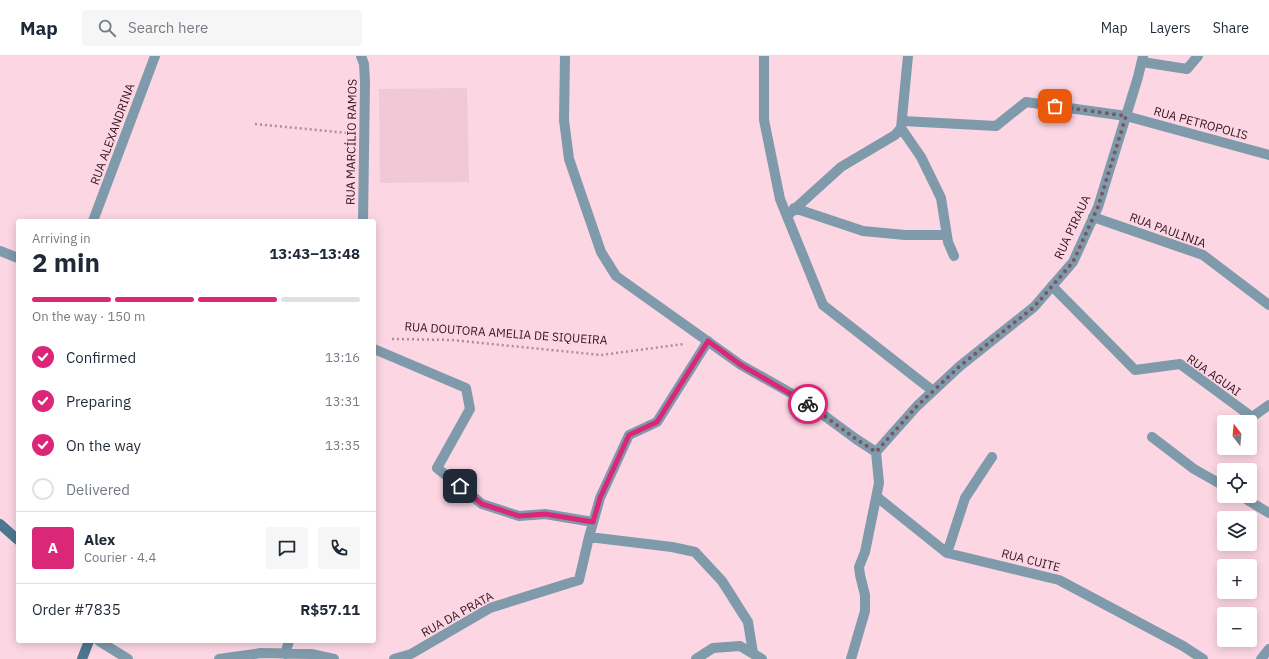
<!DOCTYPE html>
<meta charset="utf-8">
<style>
:root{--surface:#fff;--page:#f6f6f7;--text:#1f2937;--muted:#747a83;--line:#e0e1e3;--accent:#db2777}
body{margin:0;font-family:"IBM Plex Sans",sans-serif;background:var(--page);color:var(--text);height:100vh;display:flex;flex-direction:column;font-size:15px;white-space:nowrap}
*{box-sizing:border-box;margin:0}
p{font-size:13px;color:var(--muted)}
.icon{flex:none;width:22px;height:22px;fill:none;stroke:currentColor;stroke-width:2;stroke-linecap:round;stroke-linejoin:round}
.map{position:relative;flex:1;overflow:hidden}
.side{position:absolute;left:16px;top:163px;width:360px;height:424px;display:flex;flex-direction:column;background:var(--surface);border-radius:4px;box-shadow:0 2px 10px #0003}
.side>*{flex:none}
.needle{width:26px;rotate:344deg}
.fabs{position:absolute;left:1217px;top:359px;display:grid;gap:8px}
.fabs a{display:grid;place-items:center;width:40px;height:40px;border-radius:4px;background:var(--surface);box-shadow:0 2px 10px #0003;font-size:20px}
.pin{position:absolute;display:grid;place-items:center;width:34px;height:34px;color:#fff;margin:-17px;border-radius:8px;box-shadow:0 2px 6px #0006}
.courier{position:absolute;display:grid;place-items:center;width:40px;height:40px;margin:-20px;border:3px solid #db2777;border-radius:50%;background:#fff;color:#222;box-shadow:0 1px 5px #0007}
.head em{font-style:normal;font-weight:700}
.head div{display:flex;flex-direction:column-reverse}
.head{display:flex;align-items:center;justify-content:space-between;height:68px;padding:0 16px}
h1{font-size:26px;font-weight:700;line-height:30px}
.bar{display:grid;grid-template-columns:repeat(4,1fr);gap:6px 4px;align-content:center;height:48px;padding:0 16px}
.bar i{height:5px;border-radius:3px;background:var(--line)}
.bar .selected{background:var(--accent)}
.bar p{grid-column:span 4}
.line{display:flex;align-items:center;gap:10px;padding:0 16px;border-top:1px solid var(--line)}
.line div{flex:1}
.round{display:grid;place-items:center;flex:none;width:42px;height:42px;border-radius:4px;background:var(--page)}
ol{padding:0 16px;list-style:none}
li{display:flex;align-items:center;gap:12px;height:44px}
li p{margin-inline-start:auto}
li .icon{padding:4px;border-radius:50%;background:var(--accent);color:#fff;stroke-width:4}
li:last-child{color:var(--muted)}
li i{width:22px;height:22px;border:2px solid var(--line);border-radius:50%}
header{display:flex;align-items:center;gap:24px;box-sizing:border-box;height:56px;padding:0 20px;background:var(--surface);border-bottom:1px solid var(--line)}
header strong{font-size:19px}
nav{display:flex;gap:22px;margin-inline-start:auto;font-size:14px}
.search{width:280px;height:36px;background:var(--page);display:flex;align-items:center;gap:10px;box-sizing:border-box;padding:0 14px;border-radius:4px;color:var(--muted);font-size:15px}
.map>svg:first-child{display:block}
.built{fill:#f0c8d6}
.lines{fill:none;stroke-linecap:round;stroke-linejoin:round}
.path{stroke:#af8c99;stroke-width:2.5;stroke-dasharray:2 3;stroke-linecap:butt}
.lane{stroke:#7e9aab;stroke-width:10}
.street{stroke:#7e9aab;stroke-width:10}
.secondary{stroke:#4d768f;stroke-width:10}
.done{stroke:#795865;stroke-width:4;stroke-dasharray:0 7.2}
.route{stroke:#db2777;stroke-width:5}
.labels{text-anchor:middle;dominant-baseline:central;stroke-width:3;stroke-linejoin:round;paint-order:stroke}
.street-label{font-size:12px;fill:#331421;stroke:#fcd7e3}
</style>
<header>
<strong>Map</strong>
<div class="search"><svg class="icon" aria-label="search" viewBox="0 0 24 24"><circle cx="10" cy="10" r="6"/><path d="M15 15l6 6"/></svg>Search here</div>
<nav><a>Map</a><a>Layers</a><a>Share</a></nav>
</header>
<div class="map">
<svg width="1269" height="603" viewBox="0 0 1269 603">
<rect width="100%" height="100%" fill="#fcd7e3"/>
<!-- built -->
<path class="built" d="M467 32 469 126 380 127 379 33Z"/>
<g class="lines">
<!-- path -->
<path class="path" d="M255 68 348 77
M392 283 452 284 601 299 684 288"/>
<!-- lane -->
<path class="lane" d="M764 0V64L780 143 823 249 933 335
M1142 6 1187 13 1198 0
M903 65 996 70 1026 46 1126 60 1269 99
M901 72 921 101 941 142 948 186 954 200
M794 152 863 175 905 179H947
M787 160 841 111 895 79 901 72 908 0
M1093 161 1203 199 1269 249
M1052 230 1135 314 1180 308 1252 361 1269 349
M374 293 466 332 470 353 437 412 482 448 519 460 545 458 593 466
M1152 381 1194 413 1224 430
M1241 440 1269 457
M877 441 947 497 1059 524 1183 590 1203 603
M589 481 672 491 695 496 722 525 748 566 753 597
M947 497 965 442 992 401
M285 598 289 585
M219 603 261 597 311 598 334 603
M394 603 411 598 490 552 579 524 589 481 600 442 629 379 657 366 708 285"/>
<!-- street -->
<path class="street" d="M361 0 364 8 365 26 363 165
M565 0 564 64 569 103 601 196 616 220 741 309 803 344 856 383 876 396
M93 165 155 0
M0 195 18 202
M876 396 917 350 960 310 1034 251 1073 206 1098 151 1138 21 1143 0
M99 585 128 603
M696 603 713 592 740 590 762 603
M851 603 865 555V539L860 519 859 511 865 496 879 427 876 396
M1261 603 1269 593"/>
<!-- secondary -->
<path class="secondary" d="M0 468 18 484
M82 603 89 585"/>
</g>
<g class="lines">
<!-- done -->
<path class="done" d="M808 348 856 383 876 396 917 350 960 310 1034 251 1073 206 1098 151 1126 60 1055 50"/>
<!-- route -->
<path class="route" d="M460 430 482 448 519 460 545 458 593 466 600 442 629 379 657 366 708 285 741 309 808 348"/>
</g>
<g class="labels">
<!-- street labels -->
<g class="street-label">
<text transform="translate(1201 67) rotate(15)">RUA PETROPOLIS</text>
<text transform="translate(112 78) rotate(-70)">RUA ALEXANDRINA</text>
<text transform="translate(351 86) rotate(-89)">RUA MARCÍLIO RAMOS</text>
<text transform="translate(1072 171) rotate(-65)">RUA PIRAUA</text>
<text transform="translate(1168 174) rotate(20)">RUA PAULINIA</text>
<text transform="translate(506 277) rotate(4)">RUA DOUTORA AMELIA DE SIQUEIRA</text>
<text transform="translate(1214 319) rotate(35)">RUA AGUAI</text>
<text transform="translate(1031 504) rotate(14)">RUA CUITE</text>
<text transform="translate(457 558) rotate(-29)">RUA DA PRATA</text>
</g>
</g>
</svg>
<div class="fabs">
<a><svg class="needle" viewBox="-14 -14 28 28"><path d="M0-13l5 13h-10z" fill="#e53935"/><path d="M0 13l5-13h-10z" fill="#747a83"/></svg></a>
<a><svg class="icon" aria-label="locate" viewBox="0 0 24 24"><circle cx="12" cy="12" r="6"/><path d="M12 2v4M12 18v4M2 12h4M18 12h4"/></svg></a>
<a><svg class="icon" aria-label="layers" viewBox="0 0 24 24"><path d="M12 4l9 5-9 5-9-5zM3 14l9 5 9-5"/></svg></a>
<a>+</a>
<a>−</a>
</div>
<div class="pin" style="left:1055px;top:50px;background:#ea580c"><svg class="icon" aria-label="bag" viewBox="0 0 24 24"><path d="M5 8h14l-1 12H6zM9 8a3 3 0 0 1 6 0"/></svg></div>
<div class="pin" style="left:460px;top:430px;background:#1f2937"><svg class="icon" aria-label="home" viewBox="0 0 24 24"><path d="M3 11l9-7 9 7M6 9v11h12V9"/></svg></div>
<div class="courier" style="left:808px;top:348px"><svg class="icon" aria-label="bike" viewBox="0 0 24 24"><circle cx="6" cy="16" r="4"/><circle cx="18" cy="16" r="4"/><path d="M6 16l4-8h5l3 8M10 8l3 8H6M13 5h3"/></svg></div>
<section class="side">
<div class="head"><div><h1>2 min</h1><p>Arriving in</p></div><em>13:43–13:48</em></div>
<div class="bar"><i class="selected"></i><i class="selected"></i><i class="selected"></i><i></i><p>On the way · 150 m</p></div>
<ol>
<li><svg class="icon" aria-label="check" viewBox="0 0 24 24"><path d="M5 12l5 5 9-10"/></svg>Confirmed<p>13:16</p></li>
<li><svg class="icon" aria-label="check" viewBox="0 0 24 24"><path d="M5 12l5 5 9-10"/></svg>Preparing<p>13:31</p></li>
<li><svg class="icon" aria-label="check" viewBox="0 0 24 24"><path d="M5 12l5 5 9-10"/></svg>On the way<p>13:35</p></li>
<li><i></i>Delivered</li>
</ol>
<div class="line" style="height:72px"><b class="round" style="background:var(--accent);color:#fff">A</b><div><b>Alex</b><p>Courier · 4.4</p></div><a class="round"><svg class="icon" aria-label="chat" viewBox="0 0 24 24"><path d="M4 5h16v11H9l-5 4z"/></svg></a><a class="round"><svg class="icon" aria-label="phone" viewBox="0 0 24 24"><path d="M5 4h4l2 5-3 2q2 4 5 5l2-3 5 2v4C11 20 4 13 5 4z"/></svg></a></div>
<div class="line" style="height:52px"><div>Order #7835</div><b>R$57.11</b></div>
</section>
</div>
